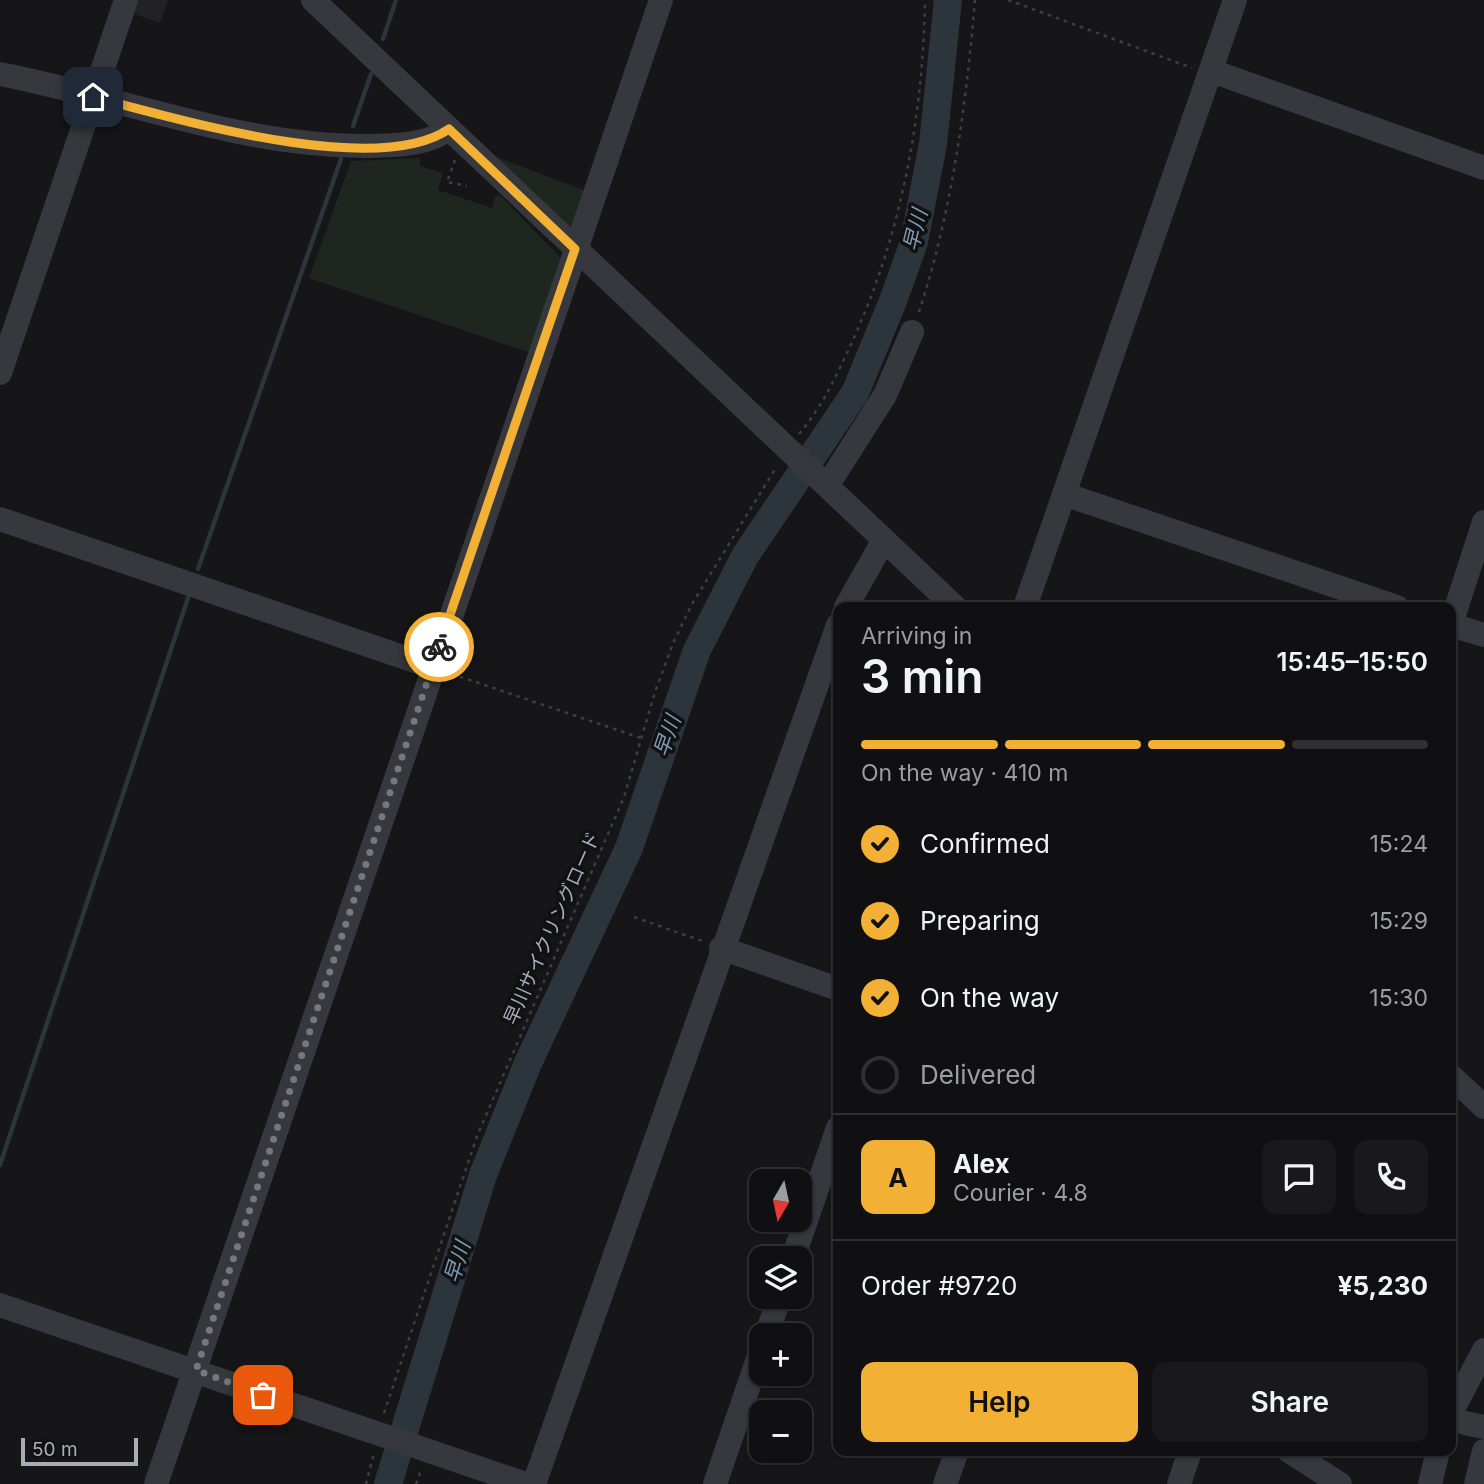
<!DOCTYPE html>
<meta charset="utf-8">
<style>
:root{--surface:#101012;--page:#19191b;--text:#f1f3f6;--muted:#9c9d9f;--line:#303032;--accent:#f2b134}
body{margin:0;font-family:Inter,"Noto Sans JP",sans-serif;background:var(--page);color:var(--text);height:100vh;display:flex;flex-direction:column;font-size:26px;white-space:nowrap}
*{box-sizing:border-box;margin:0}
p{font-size:23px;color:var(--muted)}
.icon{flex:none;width:38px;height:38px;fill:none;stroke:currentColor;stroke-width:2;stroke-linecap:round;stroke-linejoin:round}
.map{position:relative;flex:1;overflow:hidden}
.drawer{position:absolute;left:833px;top:602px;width:623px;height:854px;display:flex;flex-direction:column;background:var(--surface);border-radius:14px;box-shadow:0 2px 5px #0004,0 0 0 2px var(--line)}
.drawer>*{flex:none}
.needle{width:46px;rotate:189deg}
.buttons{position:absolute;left:749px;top:1169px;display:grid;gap:14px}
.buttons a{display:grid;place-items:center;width:63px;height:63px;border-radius:14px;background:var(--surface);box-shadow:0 2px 5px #0004,0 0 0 2px var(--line);font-size:35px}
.scale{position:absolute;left:21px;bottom:18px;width:117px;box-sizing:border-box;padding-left:7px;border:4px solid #a8adb8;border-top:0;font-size:19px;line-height:24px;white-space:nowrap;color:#a8adb8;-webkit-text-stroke:5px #111113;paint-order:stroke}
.pin{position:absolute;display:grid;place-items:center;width:60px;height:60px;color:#fff;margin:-30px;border-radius:14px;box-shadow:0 4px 10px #0006}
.courier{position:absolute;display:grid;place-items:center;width:70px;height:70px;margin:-35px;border:5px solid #f2b134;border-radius:50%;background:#fff;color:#222;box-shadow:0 2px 9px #0007}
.head em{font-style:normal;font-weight:600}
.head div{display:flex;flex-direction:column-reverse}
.head{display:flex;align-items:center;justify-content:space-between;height:119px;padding:0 28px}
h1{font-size:46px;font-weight:600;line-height:52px}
.bar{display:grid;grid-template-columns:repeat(4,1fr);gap:10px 7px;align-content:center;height:84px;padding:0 28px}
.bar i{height:9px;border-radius:5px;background:var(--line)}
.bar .current{background:var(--accent)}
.bar p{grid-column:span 4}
.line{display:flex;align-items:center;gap:18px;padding:0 28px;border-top:2px solid var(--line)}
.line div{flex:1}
.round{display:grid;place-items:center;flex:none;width:74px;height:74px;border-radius:14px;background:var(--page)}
ol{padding:0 28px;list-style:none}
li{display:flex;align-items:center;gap:21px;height:77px}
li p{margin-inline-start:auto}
li .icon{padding:7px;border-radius:50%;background:var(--accent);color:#111;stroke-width:4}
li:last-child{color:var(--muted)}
li i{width:38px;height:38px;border:4px solid var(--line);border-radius:50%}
.primary-button{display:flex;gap:14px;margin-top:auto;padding:14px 28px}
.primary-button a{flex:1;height:80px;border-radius:14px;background:var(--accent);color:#111;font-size:28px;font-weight:600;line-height:80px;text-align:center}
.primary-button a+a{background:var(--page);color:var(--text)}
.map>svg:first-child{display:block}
.built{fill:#222225}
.green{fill:#1e261f}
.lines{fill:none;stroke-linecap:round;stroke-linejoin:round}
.stream{stroke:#2c353c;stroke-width:4.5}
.river{stroke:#2c353c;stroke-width:28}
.path{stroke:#3d3f44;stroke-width:2.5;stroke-dasharray:3.5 5;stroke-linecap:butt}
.minor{stroke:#37383d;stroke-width:24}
.done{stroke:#757880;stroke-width:7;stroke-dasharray:0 12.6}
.route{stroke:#f2b134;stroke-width:9}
.labels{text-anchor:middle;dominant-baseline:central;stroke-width:7;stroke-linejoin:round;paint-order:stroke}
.street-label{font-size:19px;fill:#a8adb8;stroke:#111113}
.water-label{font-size:21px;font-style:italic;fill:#7f9bb3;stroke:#111113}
</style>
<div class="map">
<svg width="1484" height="1484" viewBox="0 0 1484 1484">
<rect width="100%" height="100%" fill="#161618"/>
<!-- built -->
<path class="built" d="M136 0H168L160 23 132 13Z"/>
<!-- green -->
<path class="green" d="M420 158V166L443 173 438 190 492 208 495 197 500 195 562 259 531 353 309 278 351 161Z
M499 158 589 192 572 230 499 160Z"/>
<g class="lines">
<!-- stream -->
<path class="stream" d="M383 39 396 0
M353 126 371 74
M198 569 341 159
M0 1165 188 598"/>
<!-- river -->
<path class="river" d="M388 1484 483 1175 528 1063 629 848 697 650 745 556 855 393 893 301 914 242 933 144 948 0"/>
<!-- path -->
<path class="path" d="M1008 0 1192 68
M455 160 447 182 467 186
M919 312C952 211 966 106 975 0
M799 434C822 407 837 375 852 342 901 235 923 118 925 0
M452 674 641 738
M634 917 702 941
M384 1413 477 1136 624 797 655 692 674 641 692 604 777 466
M366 1484 374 1453
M416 1484 421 1470"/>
<!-- minor -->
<path class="minor" d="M313 0 955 607
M1212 71 1484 168
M0 74C125 98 243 148 373 146 400 145 426 145 449 129
M0 373 126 0
M827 486 885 395 912 332
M1064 494 1397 607
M0 519 432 667
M846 607 884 540
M1025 607 1235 0
M1451 624 1484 522
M1451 625 1484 635
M721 948 838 989
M1451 1076 1484 1107
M793 1258 838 1128
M0 1305 526 1484
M766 1335 780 1297
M1451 1413 1484 1350
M1451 1420 1484 1427
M1289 1451 1340 1484
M156 1484 661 0
M534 1484 838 625
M715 1484 761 1350
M945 1484 957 1451
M1179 1484 1190 1451
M1430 1484 1438 1451
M1476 1484 1484 1451"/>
</g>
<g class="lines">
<!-- done -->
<path class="done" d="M263 1395 196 1370 439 647"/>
<!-- route -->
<path class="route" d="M93 97C174 118 377 179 449 129L575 249 439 647"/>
</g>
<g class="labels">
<!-- street labels -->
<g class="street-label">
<text transform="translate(552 928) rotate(-66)">早川サイクリングロード</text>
</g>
<!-- water labels -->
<g class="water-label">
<text transform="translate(915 230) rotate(-76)">早川</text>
<text transform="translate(667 736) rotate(-71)">早川</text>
<text transform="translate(457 1262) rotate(-73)">早川</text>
</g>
</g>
</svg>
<div class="buttons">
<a><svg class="needle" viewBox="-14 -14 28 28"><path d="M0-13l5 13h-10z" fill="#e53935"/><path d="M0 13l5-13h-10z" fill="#9c9d9f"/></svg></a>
<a><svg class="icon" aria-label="layers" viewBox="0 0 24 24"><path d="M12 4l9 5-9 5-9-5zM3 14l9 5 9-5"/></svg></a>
<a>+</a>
<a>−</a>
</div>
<div class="scale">50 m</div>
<div class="pin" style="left:263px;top:1395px;background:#ea580c"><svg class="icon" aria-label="bag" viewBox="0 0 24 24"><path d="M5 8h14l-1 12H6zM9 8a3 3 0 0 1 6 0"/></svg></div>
<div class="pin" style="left:93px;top:97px;background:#1f2937"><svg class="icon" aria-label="home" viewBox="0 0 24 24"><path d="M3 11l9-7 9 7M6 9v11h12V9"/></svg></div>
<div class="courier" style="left:439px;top:647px"><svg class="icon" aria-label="bike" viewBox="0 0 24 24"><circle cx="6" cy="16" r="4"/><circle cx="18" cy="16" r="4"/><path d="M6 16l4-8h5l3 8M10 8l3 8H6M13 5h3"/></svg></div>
<section class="drawer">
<div class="head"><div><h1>3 min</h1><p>Arriving in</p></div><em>15:45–15:50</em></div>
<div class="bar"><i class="current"></i><i class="current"></i><i class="current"></i><i></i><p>On the way · 410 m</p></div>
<ol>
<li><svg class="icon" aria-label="check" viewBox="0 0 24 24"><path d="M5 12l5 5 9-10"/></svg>Confirmed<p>15:24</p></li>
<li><svg class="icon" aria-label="check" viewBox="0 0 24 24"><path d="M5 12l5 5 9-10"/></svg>Preparing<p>15:29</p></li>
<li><svg class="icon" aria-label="check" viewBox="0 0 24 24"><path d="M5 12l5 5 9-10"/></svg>On the way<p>15:30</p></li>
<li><i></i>Delivered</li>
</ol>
<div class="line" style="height:126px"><b class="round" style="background:var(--accent);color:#111">A</b><div><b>Alex</b><p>Courier · 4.8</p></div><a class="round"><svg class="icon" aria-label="chat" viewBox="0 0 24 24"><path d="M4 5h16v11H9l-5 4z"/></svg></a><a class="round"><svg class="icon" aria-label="phone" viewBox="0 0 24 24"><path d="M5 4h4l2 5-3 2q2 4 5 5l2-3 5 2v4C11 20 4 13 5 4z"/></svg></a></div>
<div class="line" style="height:91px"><div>Order #9720</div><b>¥5,230</b></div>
<div class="primary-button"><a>Help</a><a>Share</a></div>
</section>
</div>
